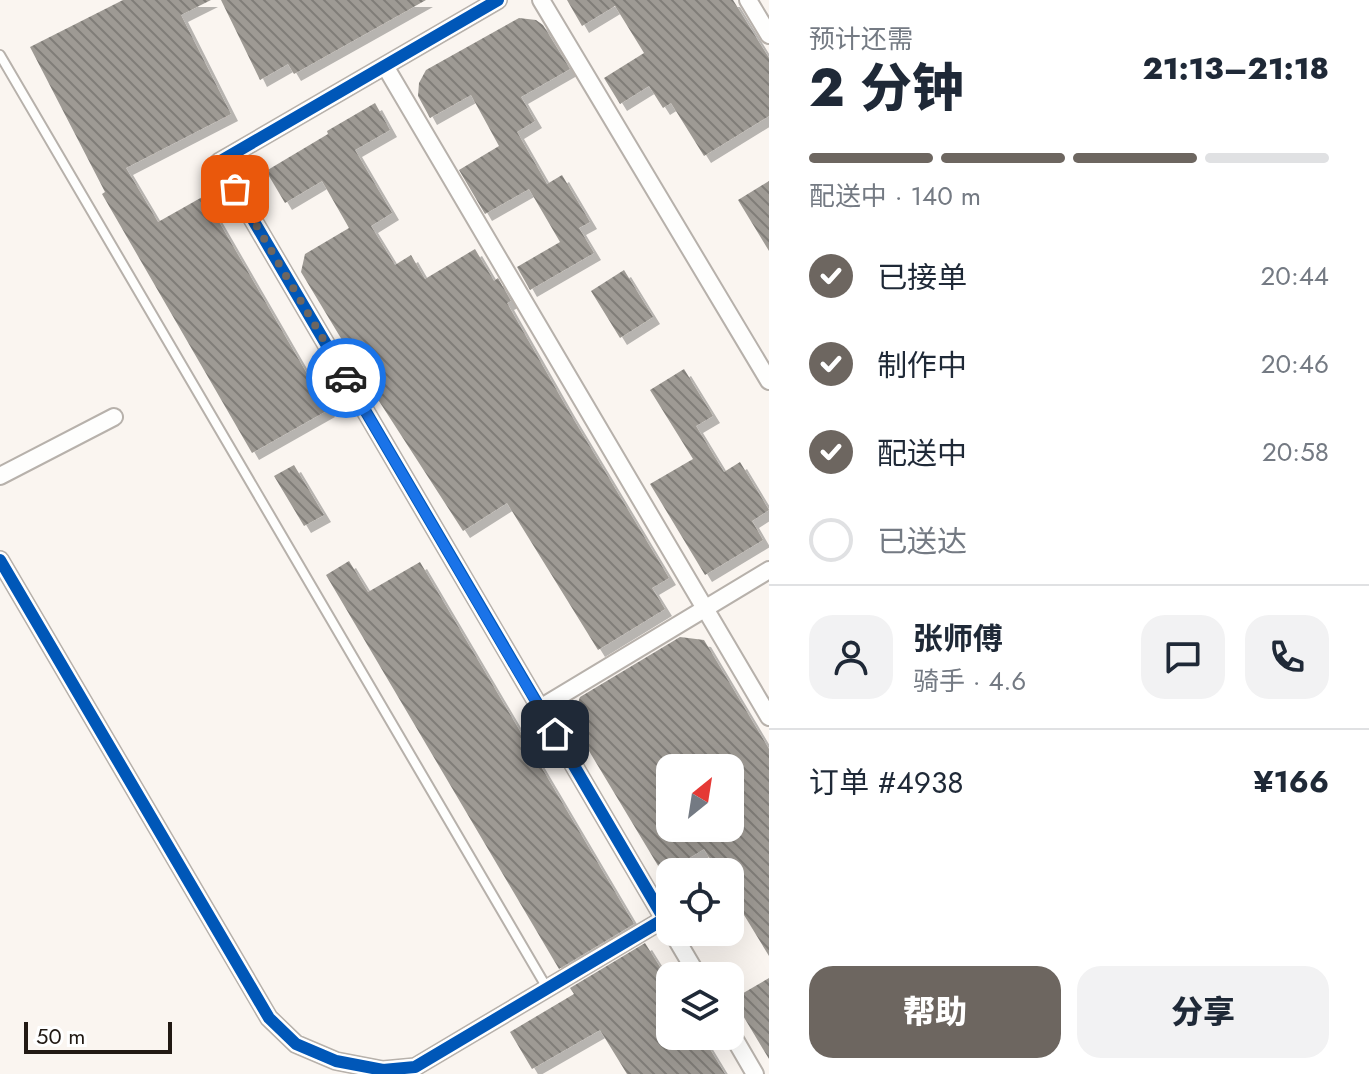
<!DOCTYPE html>
<html lang="zh">
<meta charset="utf-8">
<style>
:root{--surface:#fff;--page:#f2f2f3;--text:#1f2937;--muted:#747a83;--line:#e0e1e3;--accent:#6d6660}
body{margin:0;font-family:Jost,"Noto Sans SC",sans-serif;background:var(--page);color:var(--text);height:100vh;display:flex;flex-direction:column;font-size:30px;white-space:nowrap}
*{box-sizing:border-box;margin:0}
p{font-size:26px;color:var(--muted)}
.icon{flex:none;width:44px;height:44px;fill:none;stroke:currentColor;stroke-width:2;stroke-linecap:round;stroke-linejoin:round}
.map{position:relative;flex:1;overflow:hidden}
.panel{display:flex;flex-direction:column;background:var(--surface);width:600px}
.panel>*{flex:none}
.needle{width:52px;rotate:30deg}
.fabs{position:absolute;left:656px;top:754px;display:grid;gap:16px}
.fabs a{display:grid;place-items:center;width:88px;height:88px;border-radius:16px;background:var(--surface);box-shadow:0 8px 32px #0002;font-size:40px}
.scale{position:absolute;left:24px;bottom:20px;width:148px;box-sizing:border-box;padding-left:8px;border:4px solid #211913;border-top:0;font-size:22px;line-height:28px;white-space:nowrap;color:#211913;-webkit-text-stroke:6px #fff;paint-order:stroke}
.pin{position:absolute;display:grid;place-items:center;width:68px;height:68px;color:#fff;margin:-34px;border-radius:16px;box-shadow:0 4px 12px #0006}
.courier{position:absolute;display:grid;place-items:center;width:80px;height:80px;margin:-40px;border:6px solid #1a73e8;border-radius:50%;background:#fff;color:#222;box-shadow:0 2px 10px #0007}
.overview em{font-style:normal;font-weight:800}
.overview div{display:flex;flex-direction:column-reverse}
.overview{display:flex;align-items:center;justify-content:space-between;height:136px;padding:0 40px}
h1{font-size:52px;font-weight:800;line-height:60px}
.bar{display:grid;grid-template-columns:repeat(4,1fr);gap:12px 8px;align-content:center;height:96px;padding:0 40px}
.bar i{height:10px;border-radius:6px;background:var(--line)}
.bar .on{background:var(--accent)}
.bar p{grid-column:span 4}
.line{display:flex;align-items:center;gap:20px;padding:0 40px;border-top:2px solid var(--line)}
.line div{flex:1}
.round{display:grid;place-items:center;flex:none;width:84px;height:84px;border-radius:24px;background:var(--page)}
ol{padding:0 40px;list-style:none}
li{display:flex;align-items:center;gap:24px;height:88px}
li p{margin-inline-start:auto}
li .icon{padding:8px;border-radius:50%;background:var(--accent);color:#fff;stroke-width:4}
li:last-child{color:var(--muted)}
li i{width:44px;height:44px;border:4px solid var(--line);border-radius:50%}
.action{display:flex;gap:16px;margin-top:auto;padding:16px 40px}
.action a{flex:1;height:92px;border-radius:24px;background:var(--accent);color:#fff;font-size:32px;font-weight:800;line-height:92px;text-align:center}
.action a+a{background:var(--page);color:var(--text)}
main{display:flex;flex:1;min-height:0}
.map>svg:first-child{display:block}
.building{fill:url(#building-back-hatch);fill-rule:evenodd;filter:url(#shadow)}
.lines{fill:none;stroke-linecap:round;stroke-linejoin:round}
.lane-casing{stroke:#b7b1ab;stroke-width:12}
.street-casing{stroke:#b7b1ab;stroke-width:20}
.lane{stroke:#fefefd;stroke-width:8}
.street{stroke:#fefefd;stroke-width:16}
.cycleway-casing{stroke:#fff;stroke-width:17}
.cycleway{stroke:#0057b8;stroke-width:12}
.done{stroke:#6d6660;stroke-width:8;stroke-dasharray:0 14.4}
.route{stroke:#1a73e8;stroke-width:10}
</style>
<main>
<div class="map">
<svg width="769" height="1074" viewBox="0 0 769 1074">
<defs>
<pattern id="building-back-hatch" width="6" height="6" patternUnits="userSpaceOnUse" patternTransform="scale(2)"><rect width="6" height="6" fill="#9e9a94"/><path d="M-1 5l2 2M0 0l6 6M5-1l2 2" fill="none" stroke="#807d78"/></pattern>
<filter id="shadow"><feDropShadow dx="7" dy="7" stdDeviation="0" flood-color="#0004"/></filter>
</defs>
<rect width="100%" height="100%" fill="#faf5f0"/>
<!-- building -->
<path class="building" d="M123 0H211L181 15 231 114 126 168 158 222 204 196 328 410 252 453 102 194 105 192 30 47Z
M221 0H426L294 74 288 64 260 80Z
M567 0H733L769 58V116L704 156 671 103 663 108 649 86 620 104 604 78 644 53 615 6 582 26Z
M519 18 536 20 543 25 570 69 521 97 535 121 517 132 547 184 562 175 590 222 579 228 594 253 530 290 517 267 560 242 529 189 485 214 459 170 499 146 471 95 430 118 418 96 419 83 426 70Z
M375 103 390 130 355 150 392 213 371 226 395 265 411 255 425 279 475 249 494 281 498 278 511 301 507 303 568 410 669 578 652 588 665 609 598 650 507 503 463 531 377 398 301 272 305 254 349 228 322 181 285 203 266 171 328 134 327 131Z
M769 181V251L738 200Z
M624 270 653 317 620 338 591 291Z
M684 369 713 416 696 426 724 472 740 462 769 510 752 521 763 540 705 575 650 484 693 459 650 390Z
M294 465 324 515 304 526 274 476Z
M349 561 368 592 420 562 634 924 559 969 326 575Z
M680 637 704 640 769 749V956L730 892V872H718L704 849 663 874 571 721 580 697ZM670 768H730V828H670Z
M645 943 670 983V1036H702L725 1074H627L600 1030 532 1069 510 1032 574 994 570 988Z
M769 978V1059L733 999Z"/>
<g class="lines">
<!-- lane casing -->
<g class="lane-casing">
<path id="lane" d="M0 55 547 988"/>
</g>
<!-- street casing -->
<g class="street-casing">
<path id="street" d="M498 0 219 162 670 929
M541 0 769 381
M748 0 769 35
M385 66 769 717
M0 476 114 417
M0 560 269 1018 296 1044 336 1061 383 1070 415 1067 664 919
M540 708 769 570
M672 932 698 976
M730 1031 755 1074"/>
</g>
<!-- lane -->
<use href="#lane" class="lane"/>
<!-- street -->
<use href="#street" class="street"/>
<!-- cycleway casing -->
<g class="cycleway-casing">
<path id="cycleway" d="M498 0 219 162 670 929
M0 560 269 1018 296 1044 336 1061 383 1070 415 1067 664 919"/>
</g>
<!-- cycleway -->
<use href="#cycleway" class="cycleway"/>
</g>
<g class="lines">
<!-- done -->
<path class="done" d="M235 189 346 378"/>
<!-- route -->
<path class="route" d="M346 378 555 734"/>
</g>
</svg>
<div class="fabs">
<a><svg class="needle" viewBox="-14 -14 28 28"><path d="M0-13l5 13h-10z" fill="#e53935"/><path d="M0 13l5-13h-10z" fill="#747a83"/></svg></a>
<a><svg class="icon" aria-label="locate" viewBox="0 0 24 24"><circle cx="12" cy="12" r="6"/><path d="M12 2v4M12 18v4M2 12h4M18 12h4"/></svg></a>
<a><svg class="icon" aria-label="layers" viewBox="0 0 24 24"><path d="M12 4l9 5-9 5-9-5zM3 14l9 5 9-5"/></svg></a>
</div>
<div class="scale">50 m</div>
<div class="pin" style="left:235px;top:189px;background:#ea580c"><svg class="icon" aria-label="bag" viewBox="0 0 24 24"><path d="M5 8h14l-1 12H6zM9 8a3 3 0 0 1 6 0"/></svg></div>
<div class="pin" style="left:555px;top:734px;background:#1f2937"><svg class="icon" aria-label="home" viewBox="0 0 24 24"><path d="M3 11l9-7 9 7M6 9v11h12V9"/></svg></div>
<div class="courier" style="left:346px;top:378px"><svg class="icon" aria-label="car" viewBox="0 0 24 24"><path d="M5 17H2v-5l4-1 3-4h7l3 4 3 1v5h-3M9 17h6M6 11h13"/><circle cx="7" cy="17" r="2"/><circle cx="17" cy="17" r="2"/></svg></div>
</div>
<section class="panel">
<div class="overview"><div><h1>2 分钟</h1><p>预计还需</p></div><em>21:13–21:18</em></div>
<div class="bar"><i class="on"></i><i class="on"></i><i class="on"></i><i></i><p>配送中 · 140 m</p></div>
<ol>
<li><svg class="icon" aria-label="check" viewBox="0 0 24 24"><path d="M5 12l5 5 9-10"/></svg>已接单<p>20:44</p></li>
<li><svg class="icon" aria-label="check" viewBox="0 0 24 24"><path d="M5 12l5 5 9-10"/></svg>制作中<p>20:46</p></li>
<li><svg class="icon" aria-label="check" viewBox="0 0 24 24"><path d="M5 12l5 5 9-10"/></svg>配送中<p>20:58</p></li>
<li><i></i>已送达</li>
</ol>
<div class="line" style="height:144px"><a class="round"><svg class="icon" aria-label="person" viewBox="0 0 24 24"><circle cx="12" cy="8" r="4"/><path d="M4 21q1-7 8-7t8 7"/></svg></a><div><b>张师傅</b><p>骑手 · 4.6</p></div><a class="round"><svg class="icon" aria-label="chat" viewBox="0 0 24 24"><path d="M4 5h16v11H9l-5 4z"/></svg></a><a class="round"><svg class="icon" aria-label="phone" viewBox="0 0 24 24"><path d="M5 4h4l2 5-3 2q2 4 5 5l2-3 5 2v4C11 20 4 13 5 4z"/></svg></a></div>
<div class="line" style="height:104px"><div>订单 #4938</div><b>¥166</b></div>
<div class="action"><a>帮助</a><a>分享</a></div>
</section>
</main>
